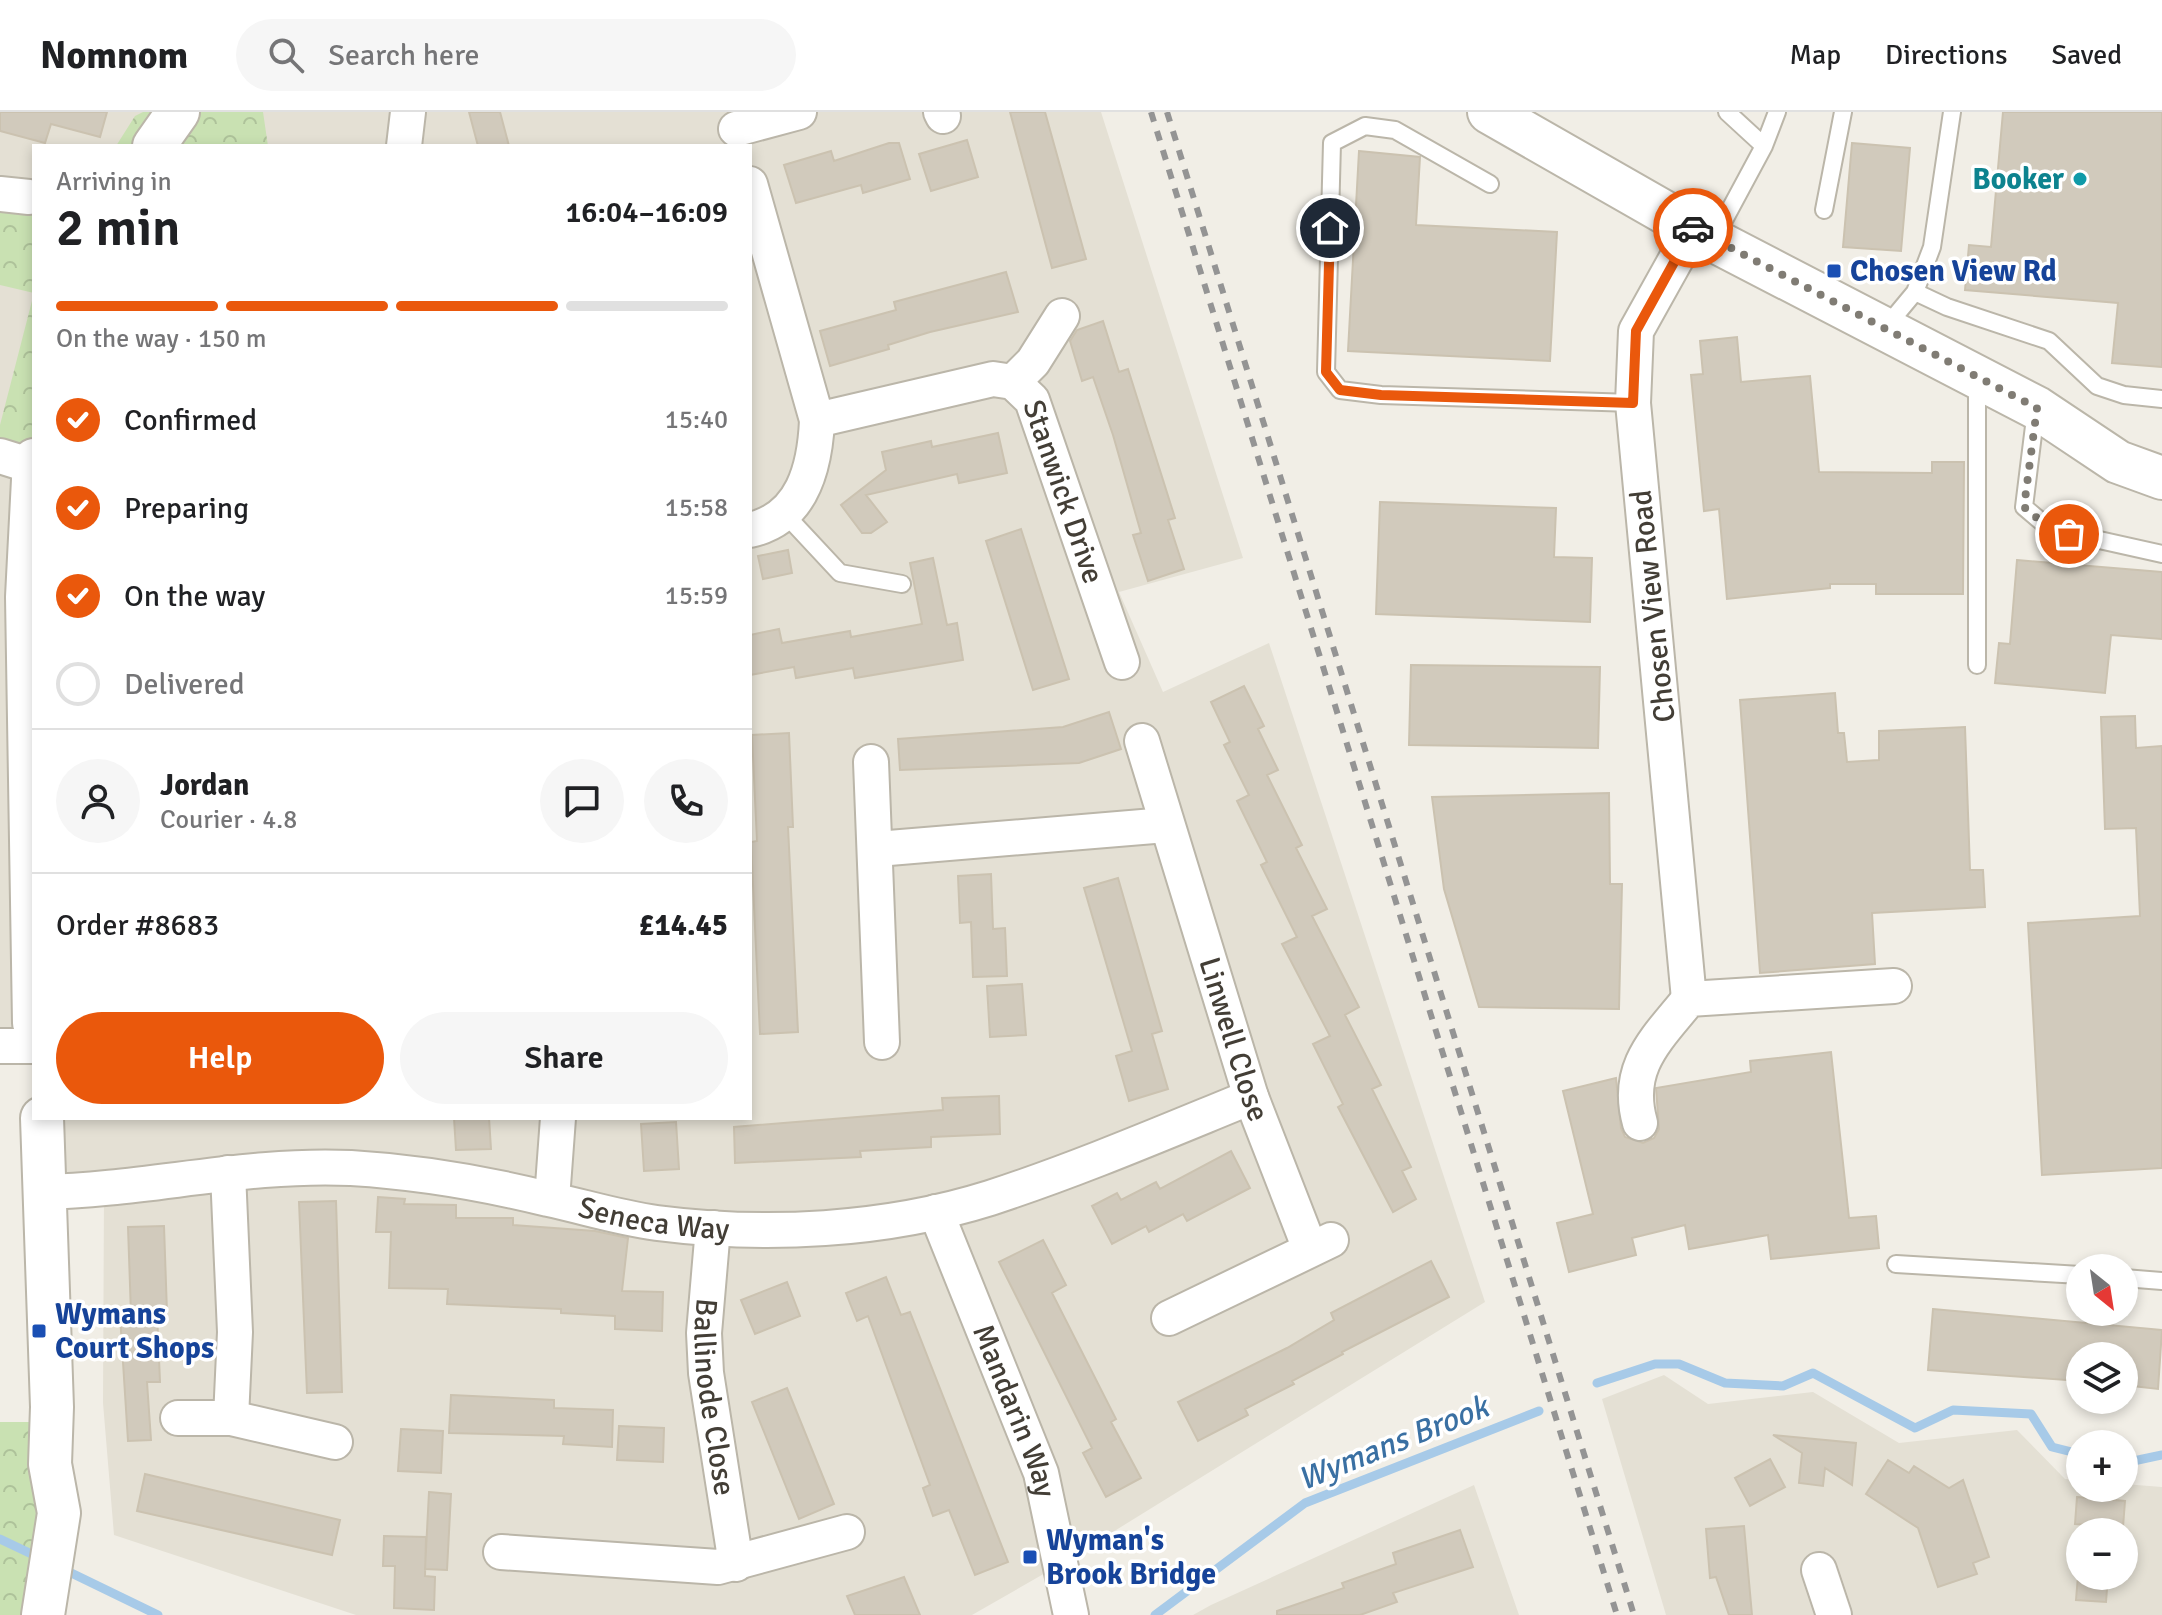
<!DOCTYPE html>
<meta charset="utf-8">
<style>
:root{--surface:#fff;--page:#f6f6f6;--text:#202124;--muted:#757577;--line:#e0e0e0;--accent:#ea580c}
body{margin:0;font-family:Signika,sans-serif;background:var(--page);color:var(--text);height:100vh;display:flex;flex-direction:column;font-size:30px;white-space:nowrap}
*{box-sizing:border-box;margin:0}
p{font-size:26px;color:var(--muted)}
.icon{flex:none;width:44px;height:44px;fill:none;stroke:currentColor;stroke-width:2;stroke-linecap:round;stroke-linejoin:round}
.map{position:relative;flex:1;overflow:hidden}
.drawer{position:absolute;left:32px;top:32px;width:720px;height:976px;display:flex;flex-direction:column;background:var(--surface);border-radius:0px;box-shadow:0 4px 12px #0003}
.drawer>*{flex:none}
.needle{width:52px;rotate:150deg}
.buttons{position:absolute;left:2066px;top:1142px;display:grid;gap:16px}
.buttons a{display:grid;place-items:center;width:72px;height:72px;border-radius:50%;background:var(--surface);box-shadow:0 4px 12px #0003;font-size:40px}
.pin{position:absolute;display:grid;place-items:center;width:68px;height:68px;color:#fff;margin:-34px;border:4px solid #fff;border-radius:50%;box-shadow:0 2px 8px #0007}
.courier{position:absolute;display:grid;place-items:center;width:80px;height:80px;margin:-40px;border:6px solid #ea580c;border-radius:50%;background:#fff;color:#222;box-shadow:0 2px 10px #0007}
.head em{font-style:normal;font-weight:600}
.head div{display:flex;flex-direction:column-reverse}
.head{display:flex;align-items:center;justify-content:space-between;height:136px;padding:0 24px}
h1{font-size:52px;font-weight:600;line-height:60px}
.bar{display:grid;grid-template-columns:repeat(4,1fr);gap:12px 8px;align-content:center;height:96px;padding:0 24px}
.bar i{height:10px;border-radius:6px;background:var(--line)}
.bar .current{background:var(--accent)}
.bar p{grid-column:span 4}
.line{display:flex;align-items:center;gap:20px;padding:0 24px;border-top:2px solid var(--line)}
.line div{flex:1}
.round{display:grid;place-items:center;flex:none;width:84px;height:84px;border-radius:42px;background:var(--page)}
ol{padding:0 24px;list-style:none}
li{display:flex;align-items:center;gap:24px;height:88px}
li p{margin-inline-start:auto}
li .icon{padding:8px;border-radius:50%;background:var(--accent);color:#fff;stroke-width:4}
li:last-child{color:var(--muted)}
li i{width:44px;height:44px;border:4px solid var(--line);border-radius:50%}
.primary-button{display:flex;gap:16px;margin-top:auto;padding:16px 24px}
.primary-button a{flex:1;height:92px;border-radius:48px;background:var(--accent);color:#fff;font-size:32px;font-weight:600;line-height:92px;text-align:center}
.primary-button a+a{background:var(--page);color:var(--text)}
header{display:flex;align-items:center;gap:48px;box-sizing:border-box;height:112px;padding:0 40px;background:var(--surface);border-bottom:2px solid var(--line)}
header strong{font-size:38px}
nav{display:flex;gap:44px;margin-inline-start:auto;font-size:28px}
.search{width:560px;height:72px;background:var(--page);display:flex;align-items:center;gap:20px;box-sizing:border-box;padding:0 28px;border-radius:44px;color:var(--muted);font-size:30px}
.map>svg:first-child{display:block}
.residential{fill:#e4e0d4;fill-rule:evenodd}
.park{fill:url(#park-crowns)}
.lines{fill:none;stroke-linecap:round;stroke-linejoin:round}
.stream{stroke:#a7cae8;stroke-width:9}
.building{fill:#d1cabc;stroke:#cbc2b0;stroke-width:2}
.service-casing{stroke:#bbb6a9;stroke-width:20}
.minor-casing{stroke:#bbb6a9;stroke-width:38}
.tertiary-casing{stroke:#bbb6a9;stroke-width:46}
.service{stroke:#fff;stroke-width:16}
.minor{stroke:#fff;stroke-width:34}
.tertiary{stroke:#fff;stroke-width:42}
.rail{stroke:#949494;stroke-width:6;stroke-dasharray:10 10;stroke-linecap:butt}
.done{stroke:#807c74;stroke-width:8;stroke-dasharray:0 14.4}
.route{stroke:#ea580c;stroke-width:10}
.culture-dot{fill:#0f9aa8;stroke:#fff;stroke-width:3}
.transit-dot{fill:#1a4fb4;stroke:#fff;stroke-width:3}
.labels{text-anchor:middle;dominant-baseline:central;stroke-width:7;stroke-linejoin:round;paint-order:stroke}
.culture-label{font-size:30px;font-weight:bold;fill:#0d838f;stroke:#fff;text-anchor:end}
.transit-label{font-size:30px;font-weight:bold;fill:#164399;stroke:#fff;text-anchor:start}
.street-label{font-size:30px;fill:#433e36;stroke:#fff}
.water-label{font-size:32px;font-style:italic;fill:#3a70a3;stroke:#fff}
</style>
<header>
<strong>Nomnom</strong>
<div class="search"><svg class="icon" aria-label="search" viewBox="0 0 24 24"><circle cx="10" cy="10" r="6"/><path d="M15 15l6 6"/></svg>Search here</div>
<nav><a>Map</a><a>Directions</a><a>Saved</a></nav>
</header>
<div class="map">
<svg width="2162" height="1503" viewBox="0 0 2162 1503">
<defs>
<pattern id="park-crowns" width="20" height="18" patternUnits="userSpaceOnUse" patternTransform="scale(2)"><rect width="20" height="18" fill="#c9e1b2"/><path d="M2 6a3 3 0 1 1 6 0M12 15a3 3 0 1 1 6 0" fill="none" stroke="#aec29a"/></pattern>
</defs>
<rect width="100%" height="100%" fill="#f1eee6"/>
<!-- residential -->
<path class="residential" d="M0 0H1101L1243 446 1119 480 1163 580 1269 531 1485 1190 1061 1452 972 1503H356L114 1423 103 1291 104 1080H42V1006H750V34H34V933L0 934Z
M1664 1263 1708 1292 1813 1280 1899 1331 2017 1318 2065 1367 2080 1368V1376H2124V1372L2162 1375V1503H1666L1602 1287ZM2080 1420H2124V1464H2080Z
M1474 1373 1519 1503H1193L1211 1493Z"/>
<!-- park -->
<path class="park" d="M143 0H263L268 34H116L135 4Z
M0 82 34 87V353L0 344V313L34 181 0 173Z
M0 1310H49L43 1503H0Z"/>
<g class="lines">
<!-- stream -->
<path class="stream" d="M1597 1271 1655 1252H1679L1725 1271 1783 1274 1813 1261 1915 1316 1953 1298 2031 1302 2052 1335 2080 1342
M2124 1351 2162 1343
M0 1427 40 1446
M61 1456 158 1503
M1155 1503 1305 1391 1539 1299"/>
</g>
<!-- building -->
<path class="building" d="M0 0H107L100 25 51 12 45 31 0 19Z
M469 0H500L509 34H478Z
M1010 0H1045L1086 147 1052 156Z
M2003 0H2162V255L2112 251 2118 191 1965 178 1969 133 1991 135Z
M967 28 978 65 931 79 919 42Z
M889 31H899L910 67 863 81 861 73 796 91 784 53 831 39 834 49Z
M1852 31 1910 36 1901 139 1843 135Z
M1359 39 1420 45 1416 113 1557 120 1550 249 1348 239Z
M1006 160 1018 200 930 220 888 233 889 237 830 254 820 219 896 198 894 190Z
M1103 209 1119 260 1128 257 1175 406 1168 408 1184 457 1148 469 1133 423 1141 421 1113 323 1093 265 1082 269 1070 229 1077 218Z
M1737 225 1741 270 1810 264 1819 360 1932 361V350H1964L1963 482H1876V472H1830V476L1727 487 1719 397 1704 399 1691 263 1703 262 1700 229Z
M998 321 1007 361 959 371 957 362 866 383 887 410 871 421H862L841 393 886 358 882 340 931 329 932 335Z
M1380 390 1556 396 1554 445 1592 446 1590 510 1376 502Z
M1021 417 1069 567 1033 578 986 429Z
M788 438 792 461 763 467 758 444Z
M933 446 947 513 957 511 963 548 855 566 853 556 796 566 794 555 750 563V523L779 517 782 531 850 519 851 525 922 512 910 451Z
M2017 448 2162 460V527L2111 523 2105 581 1995 571 1999 531 2010 532Z
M1411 553 1600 555 1598 636 1409 633Z
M1244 574 1264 614 1258 617 1278 658 1267 663 1302 733 1296 736 1327 797 1312 804 1359 895 1345 903 1381 973 1372 977 1411 1055 1402 1059 1416 1087 1393 1100 1338 995 1343 992 1313 932 1330 924 1282 832 1297 825 1261 753 1267 750 1237 689 1249 683 1224 633 1230 630 1211 590Z
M1835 581 1838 621H1844L1847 650 1879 648V619L1965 615 1970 758H1983L1985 795 1872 801 1875 852 1760 861 1740 588Z
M1109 600 1121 637 1079 651 900 658 898 627 1063 615Z
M2135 604 2136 636 2162 634V1056L2042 1063 2028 811 2140 804 2136 716 2105 717 2101 605Z
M789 621 793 715H788L798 920 760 922 751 730 757 729 752 623Z
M1609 681 1610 772H1622L1619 897 1479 895 1444 777 1432 685Z
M991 762 993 817 1005 816 1007 864 973 865 971 810 960 811 958 764Z
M1118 766 1162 919 1152 922 1168 977 1129 989 1116 944 1132 939 1084 776Z
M1022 872 1026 923 990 925 987 874Z
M1831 940 1849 1106 1876 1104 1879 1136 1771 1147 1768 1123 1689 1137 1685 1113 1632 1126 1636 1143 1569 1160 1557 1111 1593 1102 1563 979 1616 966 1621 1016 1625 1025 1643 1031 1654 1026 1659 1017 1656 976 1751 960 1750 949Z
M999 984 1000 1022 931 1025V1035L860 1039 861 1045 735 1051 734 1015 943 998 942 986Z
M454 1006H489L491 1037 456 1038Z
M676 1010 679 1057 644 1059 641 1012Z
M1231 1039 1250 1076 1187 1109 1183 1102 1149 1120 1146 1114 1112 1132 1092 1094 1117 1081 1121 1088 1156 1070 1160 1077Z
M378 1085 405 1087 404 1092 456 1093V1106H513V1113L595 1119 628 1126 622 1179 663 1180 662 1219 615 1217V1204L561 1201V1197L447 1192 448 1177 389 1176 391 1120H376Z
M336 1089 342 1280 307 1281 299 1090Z
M164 1114 167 1201H157L160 1270H147L151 1328 128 1329 120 1203 131 1202 128 1115Z
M1043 1128 1066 1173 1052 1181 1116 1307 1111 1310 1141 1366 1106 1385 1083 1341 1092 1336 999 1150Z
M1431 1149 1449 1185 1342 1240 1343 1242 1292 1269 1294 1272 1245 1297 1248 1303 1198 1329 1178 1290 1287 1236 1334 1208 1331 1201Z
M886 1165 901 1203 910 1200 1008 1450 975 1463 949 1398 933 1404 923 1376 930 1373 868 1204 857 1209 846 1181Z
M787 1170 800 1204 755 1222 741 1188Z
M1933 1197 2162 1218 2158 1277 2124 1273V1244H2080V1269L1928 1258Z
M787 1276 834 1392 799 1407 752 1290Z
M451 1283 554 1288V1296L613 1298 612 1335 563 1332 564 1324 449 1321Z
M619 1314 664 1316 663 1350 617 1348Z
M401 1317 443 1319 441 1361 398 1359Z
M1773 1323 1856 1331 1852 1373 1825 1356 1823 1374 1799 1371 1802 1341Z
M1770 1347 1785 1375 1750 1394 1735 1366Z
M1888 1348 1909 1361 1914 1354 1949 1376 1963 1368 1989 1445 1973 1451 1977 1462 1938 1475 1918 1416 1866 1382Z
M145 1362 340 1408 332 1443 137 1399Z
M429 1380 451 1382 447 1458 425 1457Z
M2077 1385 2125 1389 2123 1415 2075 1412Z
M1744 1414 1752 1503H1729L1716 1465 1710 1466 1706 1417Z
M1460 1418 1473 1455 1393 1481 1397 1490 1360 1503H1277V1499L1344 1476 1342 1471 1396 1452 1393 1441Z
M384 1424 426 1425 425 1464 435 1465 434 1498 394 1496 395 1454H383Z
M2078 1464H2108L2106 1490 2076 1488Z
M904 1465 920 1503H855L847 1484Z"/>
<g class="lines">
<!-- service casing -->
<g class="service-casing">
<path id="service" d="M1727 0 1764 34
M1490 72 1395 18 1365 14 1332 31 1326 260 1340 278 1381 283 1633 291
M1824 98 1843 0
M1714 127 1764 34 1777 0
M1915 180 1932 135 1952 0
M1885 216 1915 180 1947 195 2049 229 2097 274 2124 283 2162 287
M1977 269V553
M2036 298 2024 395 2050 417 2162 442
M784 401 840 461 902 472
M1896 1152 2080 1163
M2124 1166 2162 1169"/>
</g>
<!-- minor casing -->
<g class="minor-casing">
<g id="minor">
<path d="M941 0 943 4"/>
<path d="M736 17 799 0"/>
<path d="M404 34 408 0"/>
<path d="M750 72 817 308C815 355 803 406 750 418"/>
<path d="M0 82 29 85"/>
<path d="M1013 270 1033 250 1062 204"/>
<path id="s1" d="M817 308 993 267 1013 270 1032 288 1122 550"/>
<path d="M0 344 32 354"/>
<path id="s2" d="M1142 629 1251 985 1310 1137"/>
<path d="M871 650 882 930"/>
<path d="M877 737 1166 713"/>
<path d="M1689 887 1633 291 1636 219 1694 115"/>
<path d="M0 934H34"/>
<path d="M1640 1011C1624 955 1657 927 1689 887L1894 874"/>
<path d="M228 1061 235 1220 231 1306"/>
<path id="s3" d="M42 1080C145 1078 247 1051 351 1056 418 1060 483 1071 548 1087 585 1095 619 1106 657 1111 765 1125 885 1119 990 1086 1079 1057 1165 1020 1251 985"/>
<path d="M552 1087 558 1006"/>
<path id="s4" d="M936 1100 1041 1361 1071 1503"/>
<path id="s5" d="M713 1116 704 1221 706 1261 736 1452"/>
<path d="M1169 1206 1331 1128"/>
<path d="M178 1306H231L335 1330"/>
<path d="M501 1440 718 1455 847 1420"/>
<path d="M1819 1458 1834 1503"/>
</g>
</g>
<!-- tertiary casing -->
<g class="tertiary-casing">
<path id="tertiary" d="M1489 0 1713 128 2037 296 2118 350 2162 366
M154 34 178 0
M34 348 27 485 34 911
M42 1006 52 1295 50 1352 59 1401 43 1503"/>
</g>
<!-- service -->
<use href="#service" class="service"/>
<!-- minor -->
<use href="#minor" class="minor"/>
<!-- tertiary -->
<use href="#tertiary" class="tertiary"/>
<!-- rail -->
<path class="rail" d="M1151 0 1617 1503
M1167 0 1634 1503"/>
</g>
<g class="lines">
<!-- done -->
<path class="done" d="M1693 116 2037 296 2024 395 2050 417 2069 422"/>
<!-- route -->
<path class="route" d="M1330 116 1326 260 1340 278 1381 283 1633 291 1636 219 1693 116"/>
</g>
<!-- markers -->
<circle class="culture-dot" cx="2080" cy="67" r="8"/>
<g class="transit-dot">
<rect x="1826" y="151" width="16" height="16" rx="4"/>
<rect x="31" y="1211" width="16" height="16" rx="4"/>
<rect x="1022" y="1437" width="16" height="16" rx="4"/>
</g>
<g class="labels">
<!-- culture labels -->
<g class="culture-label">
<text x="2064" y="67">Booker</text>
</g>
<!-- transit labels -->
<g class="transit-label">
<text x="1850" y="159">Chosen View Rd</text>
<text x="55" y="1202">Wymans<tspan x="55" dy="34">Court Shops</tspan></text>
<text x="1046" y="1428">Wyman's<tspan x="1046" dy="34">Brook Bridge</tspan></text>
</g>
<!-- street labels -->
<g class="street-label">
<text stroke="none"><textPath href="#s1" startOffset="324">Stanwick Drive</textPath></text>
<text transform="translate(1653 494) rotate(-96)">Chosen View Road</text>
<text stroke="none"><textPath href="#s2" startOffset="312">Linwell Close</textPath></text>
<text stroke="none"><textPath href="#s3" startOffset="618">Seneca Way</textPath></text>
<text stroke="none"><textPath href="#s5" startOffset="170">Ballinode Close</textPath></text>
<text stroke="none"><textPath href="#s4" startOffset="214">Mandarin Way</textPath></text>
</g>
<!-- water labels -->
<g class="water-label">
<text transform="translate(1393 1331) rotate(-22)">Wymans Brook</text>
</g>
</g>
</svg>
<div class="buttons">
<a><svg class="needle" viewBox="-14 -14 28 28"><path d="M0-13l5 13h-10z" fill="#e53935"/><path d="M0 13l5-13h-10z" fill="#757577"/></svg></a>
<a><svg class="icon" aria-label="layers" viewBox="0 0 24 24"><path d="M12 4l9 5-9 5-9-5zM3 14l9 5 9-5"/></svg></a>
<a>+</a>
<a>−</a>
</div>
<div class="pin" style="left:2069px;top:422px;background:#ea580c"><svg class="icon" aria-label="bag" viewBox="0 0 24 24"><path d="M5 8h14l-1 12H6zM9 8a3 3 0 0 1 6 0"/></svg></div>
<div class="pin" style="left:1330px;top:116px;background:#1f2937"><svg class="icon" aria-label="home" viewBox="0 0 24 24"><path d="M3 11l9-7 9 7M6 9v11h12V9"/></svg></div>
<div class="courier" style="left:1693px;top:116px"><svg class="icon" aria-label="car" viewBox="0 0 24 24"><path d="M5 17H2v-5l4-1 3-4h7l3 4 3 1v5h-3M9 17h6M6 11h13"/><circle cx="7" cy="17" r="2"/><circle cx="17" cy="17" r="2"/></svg></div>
<section class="drawer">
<div class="head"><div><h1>2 min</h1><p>Arriving in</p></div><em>16:04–16:09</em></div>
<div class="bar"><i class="current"></i><i class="current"></i><i class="current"></i><i></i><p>On the way · 150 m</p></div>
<ol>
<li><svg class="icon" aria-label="check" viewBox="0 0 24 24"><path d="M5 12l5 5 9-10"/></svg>Confirmed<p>15:40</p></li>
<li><svg class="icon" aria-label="check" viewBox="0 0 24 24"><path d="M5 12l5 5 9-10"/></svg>Preparing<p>15:58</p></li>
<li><svg class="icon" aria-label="check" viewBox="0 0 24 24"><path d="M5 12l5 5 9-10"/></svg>On the way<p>15:59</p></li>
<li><i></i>Delivered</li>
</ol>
<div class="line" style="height:144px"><a class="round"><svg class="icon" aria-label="person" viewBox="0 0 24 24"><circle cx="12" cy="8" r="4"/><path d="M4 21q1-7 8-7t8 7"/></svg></a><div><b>Jordan</b><p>Courier · 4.8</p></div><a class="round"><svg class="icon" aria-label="chat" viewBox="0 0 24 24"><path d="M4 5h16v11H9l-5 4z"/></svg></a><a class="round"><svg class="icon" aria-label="phone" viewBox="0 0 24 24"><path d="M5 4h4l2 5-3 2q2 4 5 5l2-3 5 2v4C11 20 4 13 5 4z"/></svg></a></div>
<div class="line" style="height:104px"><div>Order #8683</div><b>£14.45</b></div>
<div class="primary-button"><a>Help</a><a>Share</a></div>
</section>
</div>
